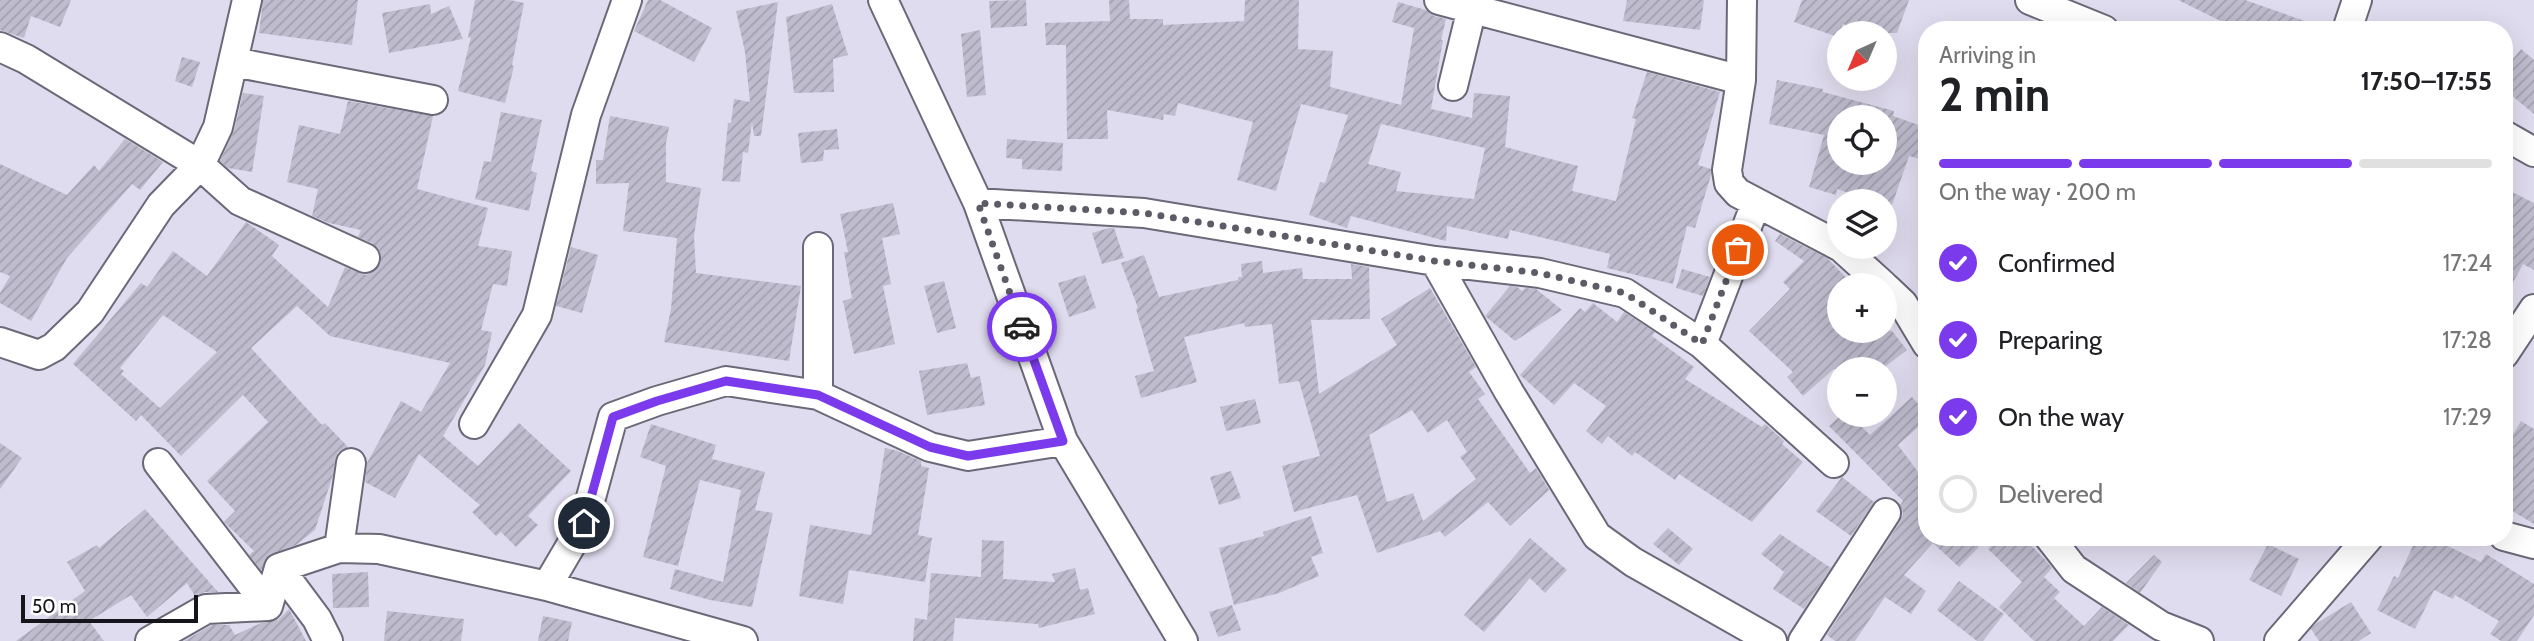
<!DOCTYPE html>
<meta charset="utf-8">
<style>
:root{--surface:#fff;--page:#f6f6f6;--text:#202124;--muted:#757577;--line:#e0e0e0;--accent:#7c3aed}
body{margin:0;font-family:Cabin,sans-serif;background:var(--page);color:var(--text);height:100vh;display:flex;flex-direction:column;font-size:26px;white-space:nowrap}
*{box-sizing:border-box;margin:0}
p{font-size:23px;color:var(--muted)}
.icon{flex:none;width:38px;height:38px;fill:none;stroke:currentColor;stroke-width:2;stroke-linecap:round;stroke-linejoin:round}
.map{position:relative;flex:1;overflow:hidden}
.drawer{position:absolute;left:1918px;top:21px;width:595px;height:525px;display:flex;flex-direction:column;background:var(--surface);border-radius:28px;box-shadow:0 7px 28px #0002}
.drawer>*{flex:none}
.needle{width:46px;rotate:224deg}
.buttons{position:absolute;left:1827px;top:21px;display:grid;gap:14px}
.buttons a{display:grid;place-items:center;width:70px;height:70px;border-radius:50%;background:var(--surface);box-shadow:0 7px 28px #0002;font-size:35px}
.scale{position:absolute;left:21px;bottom:18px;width:177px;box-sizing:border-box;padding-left:7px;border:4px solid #17151c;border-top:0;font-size:19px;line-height:24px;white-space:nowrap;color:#17151c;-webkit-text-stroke:5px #fff;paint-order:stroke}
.pin{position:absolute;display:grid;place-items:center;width:60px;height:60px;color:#fff;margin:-30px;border:4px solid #fff;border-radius:50%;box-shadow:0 2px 7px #0007}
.courier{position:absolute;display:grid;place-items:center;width:70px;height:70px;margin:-35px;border:5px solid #7c3aed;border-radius:50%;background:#fff;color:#222;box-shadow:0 2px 9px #0007}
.headline em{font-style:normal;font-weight:700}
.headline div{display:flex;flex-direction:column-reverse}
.headline{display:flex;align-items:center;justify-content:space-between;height:119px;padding:0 21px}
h1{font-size:46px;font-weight:700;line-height:52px}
.bar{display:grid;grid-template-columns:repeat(4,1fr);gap:10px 7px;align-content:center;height:84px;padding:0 21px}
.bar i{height:9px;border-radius:5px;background:var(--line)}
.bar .on{background:var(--accent)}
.bar p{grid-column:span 4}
ol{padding:0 21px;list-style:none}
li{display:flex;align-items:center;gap:21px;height:77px}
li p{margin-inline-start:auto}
li .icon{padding:7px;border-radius:50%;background:var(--accent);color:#fff;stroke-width:4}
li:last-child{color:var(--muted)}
li i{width:38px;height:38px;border:4px solid var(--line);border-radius:50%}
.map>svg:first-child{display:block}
.building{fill:url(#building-hatch);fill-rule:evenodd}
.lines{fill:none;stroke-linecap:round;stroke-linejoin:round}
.minor-casing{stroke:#6b6878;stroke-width:32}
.minor{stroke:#fff;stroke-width:28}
.done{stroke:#5d5b66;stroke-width:7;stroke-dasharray:0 12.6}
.route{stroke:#7c3aed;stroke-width:9}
</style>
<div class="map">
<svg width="2534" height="641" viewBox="0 0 2534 641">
<defs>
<pattern id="building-hatch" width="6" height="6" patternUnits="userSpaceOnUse" patternTransform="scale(1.75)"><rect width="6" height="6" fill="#bfbcce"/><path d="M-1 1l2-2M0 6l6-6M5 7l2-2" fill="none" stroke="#a3a1b0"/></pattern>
</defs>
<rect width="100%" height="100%" fill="#e0dcef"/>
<!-- building -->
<path class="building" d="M0 0H71L60 27 31 16 24 38 0 30Z
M263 0H358L352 45 259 33Z
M475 0H510L524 3 512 65 514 66 505 103 458 91 471 37 468 38Z
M648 0H660L712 28 694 62 634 31Z
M1026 0 1027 26 991 28 989 1Z
M1109 0H1129L1130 19H1163V25L1244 21 1245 0H1299L1298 49 1333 51 1330 87 1401 105 1414 28 1392 22 1398 2 1426 10 1434 16 1446 19 1441 40H1443L1431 109 1472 118 1474 93 1510 96 1505 147 1578 166 1572 191 1616 201 1636 119 1632 118 1647 72 1720 92 1698 165 1711 169V175L1695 228 1687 226 1673 284 1607 268 1610 254 1510 230 1508 239 1447 226 1446 241 1351 216 1347 228 1309 215 1320 182 1325 183 1348 115 1301 104 1276 191 1237 180 1253 122 1178 103 1175 116 1164 114 1163 120 1107 110 1108 139H1067L1066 45H1046L1045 23 1110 21ZM1381 124 1485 148 1474 199 1396 191 1401 172 1368 164Z
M1627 0H1704L1700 30 1623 21Z
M1802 0H1909L1897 33H1867L1843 24 1838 37 1794 22Z
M2178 0H2245L2322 27V30H2239Z
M778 2 761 136H754L752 122 748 153 743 152 740 182 722 181 728 123H731L734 99 750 102 745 52 736 11Z
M430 4 431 14 449 6 463 39 389 53 382 13Z
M832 4 848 55 833 59 834 92 794 93 786 17Z
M980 30 986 95 967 97 961 34Z
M2521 49 2534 60V114L2504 89V70Z
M182 57 200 62 192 87 175 81Z
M1777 80 1823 89V92L1894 111 1893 116 1927 128V161L1909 156 1891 208 1885 205V201H1873L1837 189 1836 195 1809 187 1824 135 1769 124ZM1839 117H1885V163H1839Z
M243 93 264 96 252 172 228 168 220 161 234 131Z
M348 101 433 116 417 189 488 208 478 246 512 251 507 286 493 284 481 330 492 332 485 365 443 436 478 466 519 423 571 471 528 516 538 525 516 547 501 532 496 536 472 512 480 505 419 454 395 498 365 482 367 463 401 401 421 412 450 363 330 336 297 306 251 348 322 425 325 423 348 447 338 452 335 460 333 475 315 530 296 545 270 554 261 570 249 555 254 551 224 522 235 511 207 481 268 422 243 395 181 456 141 415 136 421 73 364 141 283 147 287 173 251 207 276 246 222 279 245 272 256 328 307 345 267 366 275 375 271 380 264 381 256 379 249 372 243 358 237 361 230 329 223 312 216 318 189 287 182 299 125 340 134ZM163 315 217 352 160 408 121 374 124 371 120 368Z
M501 112 542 120 531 171 537 173 529 211 475 199 484 161 491 162Z
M610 116 669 127 666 143V182L701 188 694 236 696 273 801 286 789 361 664 342 671 309 677 238 623 231 629 183 596 184V160H603Z
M837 129 839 149 824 150 823 161 801 163 798 133Z
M125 139 163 162 140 190 132 184 67 258 31 321 0 303V293L10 276 0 272V164L67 195 94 165 99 171Z
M1007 139 1063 143 1062 171 1022 169V159L1006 158Z
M2504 188 2534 203V270L2523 264 2504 299Z
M893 203 900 234 882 238 891 284 883 286 895 344 854 354 843 301 852 298 844 252H848L840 214Z
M1109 228H1114L1124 258 1102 264 1092 233Z
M1780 234 1827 258 1853 285H1839V331H1892L1907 350 1882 369H1834L1803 396 1787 377 1793 372 1749 331 1790 289 1783 282 1804 261 1775 241Z
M571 247 598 255 582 313 556 306Z
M1144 255 1159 297 1238 280V277H1242L1241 264 1262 261 1263 273 1302 268 1303 279H1352L1351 264 1369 267 1370 319 1311 320 1319 394 1397 345 1381 319 1430 288 1476 367 1469 372 1485 394 1478 399 1530 473 1536 468 1549 490 1510 526 1488 502 1445 537 1440 531 1377 553 1357 495 1294 512 1282 466 1320 456 1299 381 1279 384 1272 324 1245 327 1244 323 1184 337 1197 382 1141 398 1135 376 1154 371 1136 309 1138 308 1121 263ZM1412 410 1428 433 1447 420 1467 452 1460 457 1476 479 1423 521 1413 493 1387 502 1369 435Z
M1682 269 1710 277 1703 296 1676 288Z
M1085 275 1096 308 1069 317 1058 283Z
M944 281 956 328 937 333 924 286Z
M1510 286 1517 287 1522 291 1525 288 1536 289 1562 310 1515 341 1485 316Z
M1593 303 1617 322 1624 312 1655 332 1652 336 1694 367 1685 379 1762 427 1765 424 1784 441 1782 444 1803 462 1752 522 1679 474 1675 480 1635 452 1632 456 1608 436 1602 444 1586 431 1606 406 1574 383 1554 405 1520 375 1580 308 1585 312Z
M967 363 971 378 980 376 985 405 927 415 919 371Z
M1912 397 1927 413V419L1898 445 1927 484V537H1969L1979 547 1959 567 1933 543 1904 575 1926 591 1911 614 1885 597 1855 641H1835L1827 635 1900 522 1903 513 1900 505 1903 501 1829 426 1841 415H1850L1870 435Z
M1255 399 1261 423 1226 431 1220 407Z
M2521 421 2534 429V524L2504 506V449Z
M651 424 716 445 712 459 765 472 755 510 773 513 752 607 710 600 670 589 675 569 723 582 741 490 700 480 678 566 643 557 666 466 640 457Z
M0 443 22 458 0 489Z
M885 448 898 451 921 461V466L929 468 918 535 932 538 925 582 849 570 843 604 799 596 810 525 871 535Z
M1231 471 1241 498 1219 505 1210 477Z
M1842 477 1874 502 1851 536 1816 511Z
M145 509 218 592H205L195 596 187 583 147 617 131 595 89 621 104 641H16L85 591 67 562 97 545 99 548Z
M1311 516 1323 553 1311 557 1319 576 1279 593 1234 605 1219 548 1264 536 1263 532Z
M1668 528 1693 549 1679 565 1653 544Z
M1780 534 1831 568 1804 609 1773 589 1784 572 1761 554Z
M2000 537H2023L2047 562 2052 568 2044 577 2060 592 2054 598 2084 626 2102 607 2129 625 2113 641H2034L1999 607 2022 582 1988 549Z
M2417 537H2429L2481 562 2486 554 2534 584V615L2517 641H2501L2490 634 2499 621 2455 595 2453 599 2434 590 2415 629 2377 610 2394 576 2398 578Z
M1530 538 1567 570 1545 593 1530 578 1484 632 1464 615Z
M982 540 1004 541 1003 579 1055 582 1052 574 1075 568 1080 590 1088 588 1095 614 1039 628 1038 624 955 618 953 641H913L915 618 927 620 931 573 981 577Z
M2268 544 2299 559 2281 596 2249 580Z
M2154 555 2162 562 2140 593 2126 583Z
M368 572 369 607 333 608 332 574Z
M1959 581 2004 614 1983 641H1977L1937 610Z
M2351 602 2371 633 2359 641H2319L2311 629 2317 623Z
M1232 605 1241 630 1218 637 1209 612Z
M289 609 306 641H184L212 625H229L235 635 261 623 278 620Z
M387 611 464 619 461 641H384Z
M543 616 572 622 568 641H538Z"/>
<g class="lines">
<!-- minor casing -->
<g class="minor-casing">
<path id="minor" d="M883 0 978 203 1063 441 1183 641
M1439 0 1741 80
M1742 0 1741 80 1727 170 1729 183 1738 193 1839 246
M2030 0 2104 30
M2347 30 2357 0
M0 47 26 59 200 165 240 201 365 258
M233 62 433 100
M1453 86 1474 0
M2504 135 2534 152
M978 203 1144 213 1435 261 1540 273 1625 293 1702 344 1834 463
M818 247V395L930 447 968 456 1063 441
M1841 247 1883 285
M1435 261 1509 392 1597 536 1633 562 1772 641
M1885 287 1903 304 1927 344
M0 342 39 355 54 347 90 312 161 205 200 165 218 127 247 0
M1702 344 1756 203
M2504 354 2534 309
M474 424 537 315 586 115 627 0
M158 463 268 606
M2504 536 2534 544
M2049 537 2074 569 2161 626 2199 641
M339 548 351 463
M279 568 317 619 328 641
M547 586 584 523 613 417 657 401 726 381 818 395
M150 641 206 609 268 606 279 568 339 548 379 549 547 586 743 641
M1803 641 1886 513
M2279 641 2369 537"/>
</g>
<!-- minor -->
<use href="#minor" class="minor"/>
</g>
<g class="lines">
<!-- done -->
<path class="done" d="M1022 327 978 203 1144 213 1435 261 1540 273 1625 293 1702 344 1738 250"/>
<!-- route -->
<path class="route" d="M584 523 613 417 657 401 726 381 818 395 930 447 968 456 1063 441 1022 327"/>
</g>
</svg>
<div class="buttons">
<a><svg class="needle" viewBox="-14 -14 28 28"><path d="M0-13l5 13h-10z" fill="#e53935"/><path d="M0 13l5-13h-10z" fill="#757577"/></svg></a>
<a><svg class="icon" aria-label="locate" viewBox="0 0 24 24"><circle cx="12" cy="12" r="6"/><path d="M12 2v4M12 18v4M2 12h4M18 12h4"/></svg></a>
<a><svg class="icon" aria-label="layers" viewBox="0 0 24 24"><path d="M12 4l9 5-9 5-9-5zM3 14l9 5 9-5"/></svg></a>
<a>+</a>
<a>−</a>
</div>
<div class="scale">50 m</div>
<div class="pin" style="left:1738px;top:250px;background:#ea580c"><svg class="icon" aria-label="bag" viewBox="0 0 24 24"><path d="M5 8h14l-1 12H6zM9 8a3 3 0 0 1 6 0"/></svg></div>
<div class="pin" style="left:584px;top:523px;background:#1f2937"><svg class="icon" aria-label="home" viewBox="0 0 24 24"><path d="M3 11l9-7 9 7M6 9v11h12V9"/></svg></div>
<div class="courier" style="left:1022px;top:327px"><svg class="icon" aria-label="car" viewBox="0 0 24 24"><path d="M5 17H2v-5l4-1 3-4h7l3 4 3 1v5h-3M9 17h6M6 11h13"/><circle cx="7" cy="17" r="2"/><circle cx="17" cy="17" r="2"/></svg></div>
<section class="drawer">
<div class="headline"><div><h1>2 min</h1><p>Arriving in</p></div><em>17:50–17:55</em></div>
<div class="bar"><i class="on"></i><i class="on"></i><i class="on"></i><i></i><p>On the way · 200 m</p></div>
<ol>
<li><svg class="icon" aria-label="check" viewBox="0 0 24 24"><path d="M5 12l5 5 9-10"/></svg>Confirmed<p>17:24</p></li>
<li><svg class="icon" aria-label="check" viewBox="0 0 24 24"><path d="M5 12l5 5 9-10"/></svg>Preparing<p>17:28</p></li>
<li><svg class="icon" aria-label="check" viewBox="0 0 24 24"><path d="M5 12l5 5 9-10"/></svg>On the way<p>17:29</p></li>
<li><i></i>Delivered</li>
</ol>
</section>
</div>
